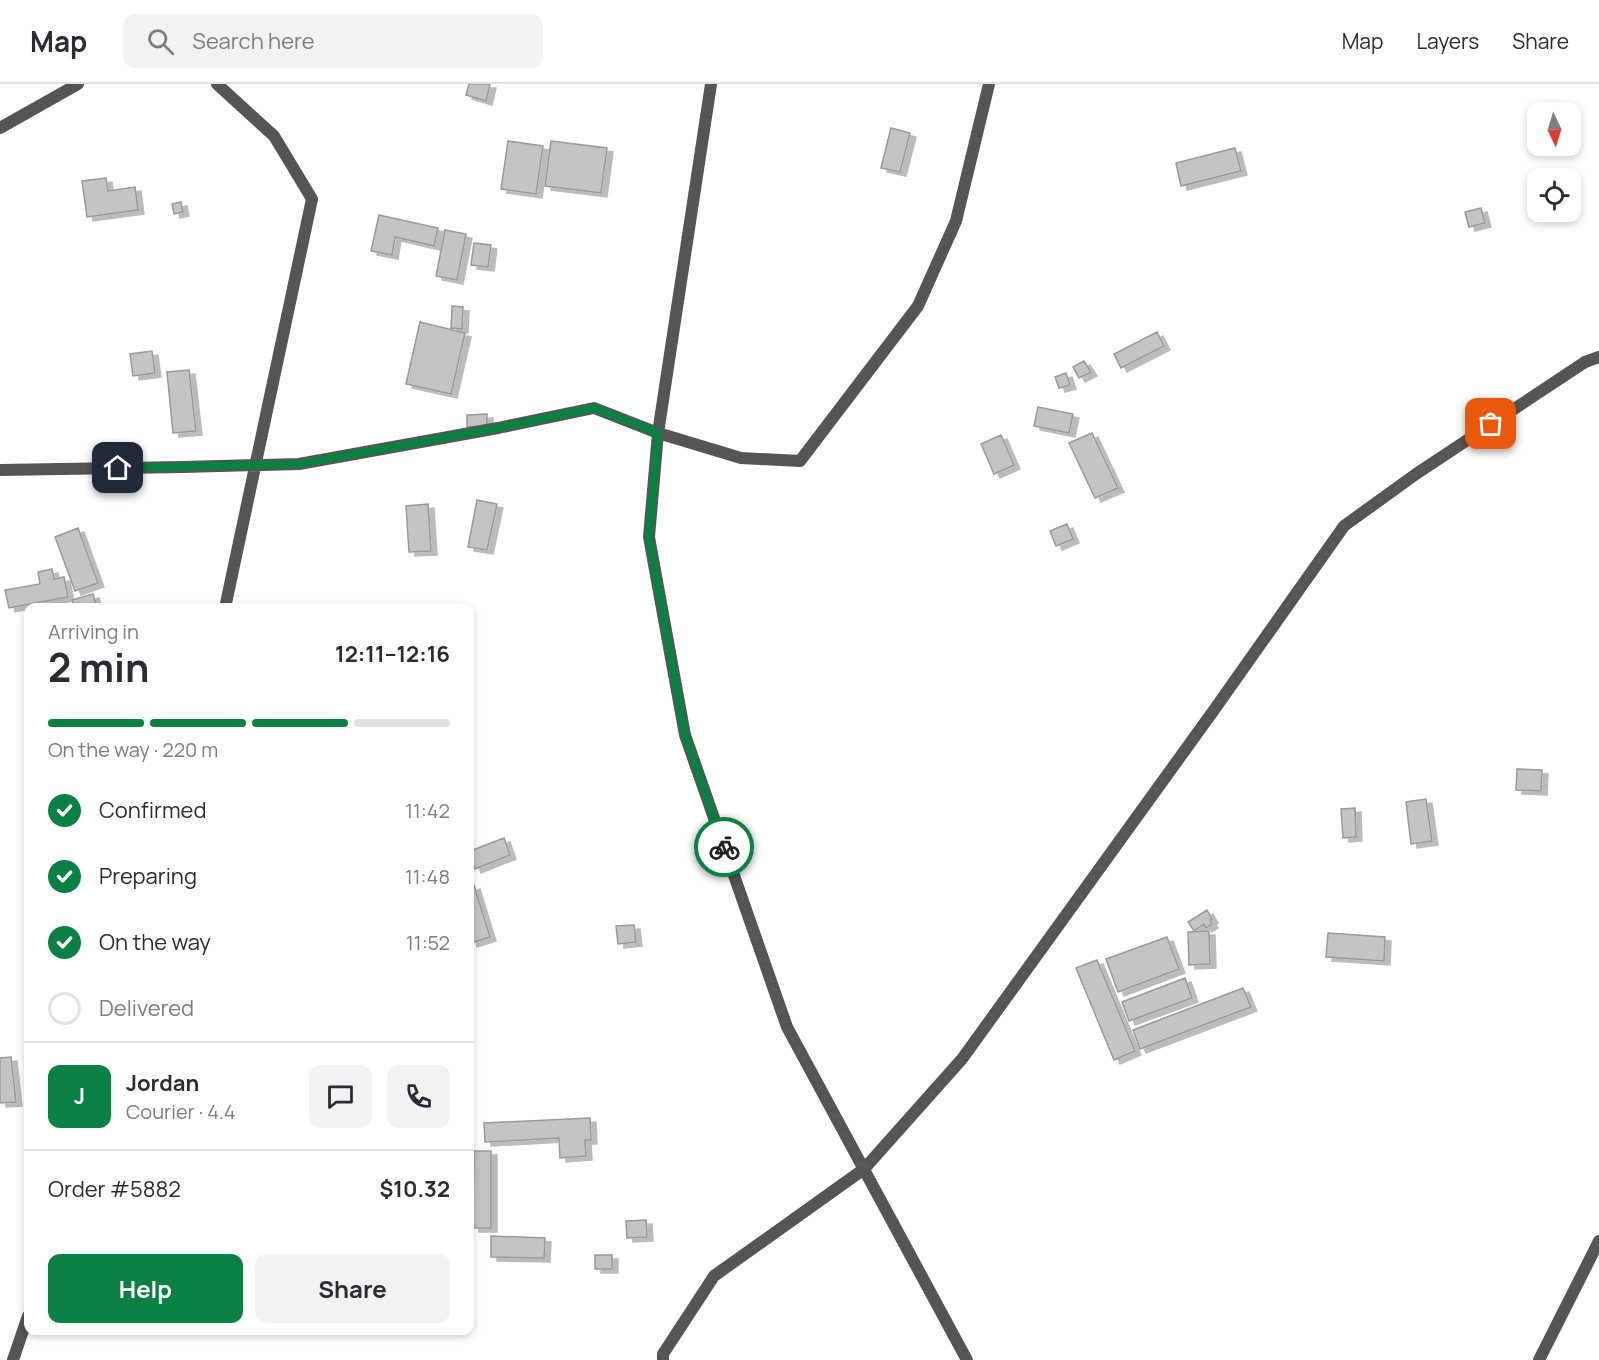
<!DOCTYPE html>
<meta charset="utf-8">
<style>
:root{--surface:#fff;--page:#f2f2f3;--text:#2b2b33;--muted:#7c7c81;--line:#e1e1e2;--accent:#0b8043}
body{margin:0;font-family:Manrope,sans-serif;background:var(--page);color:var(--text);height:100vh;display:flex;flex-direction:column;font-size:22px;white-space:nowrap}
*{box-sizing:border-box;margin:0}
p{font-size:20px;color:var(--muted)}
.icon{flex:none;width:33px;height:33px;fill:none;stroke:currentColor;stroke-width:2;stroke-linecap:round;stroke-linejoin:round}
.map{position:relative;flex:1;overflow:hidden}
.sheet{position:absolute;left:24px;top:519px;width:450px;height:732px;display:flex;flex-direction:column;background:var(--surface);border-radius:12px;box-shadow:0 3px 9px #0003}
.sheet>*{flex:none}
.needle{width:39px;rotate:176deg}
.tools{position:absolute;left:1527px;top:18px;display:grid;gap:12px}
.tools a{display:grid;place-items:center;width:54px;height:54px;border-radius:12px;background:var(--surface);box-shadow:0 3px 9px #0003;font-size:30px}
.pin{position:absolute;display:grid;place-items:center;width:51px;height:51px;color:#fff;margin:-26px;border-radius:12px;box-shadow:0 3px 9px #0006}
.courier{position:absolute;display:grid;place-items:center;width:60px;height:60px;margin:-30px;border:4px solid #0b8043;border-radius:50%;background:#fff;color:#222;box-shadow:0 2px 8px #0007}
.headline em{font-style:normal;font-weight:700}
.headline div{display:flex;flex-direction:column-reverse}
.headline{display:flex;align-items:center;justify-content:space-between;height:102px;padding:0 24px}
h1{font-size:39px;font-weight:700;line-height:45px}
.bar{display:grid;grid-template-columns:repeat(4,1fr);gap:9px 6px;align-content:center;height:72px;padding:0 24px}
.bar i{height:8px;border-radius:4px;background:var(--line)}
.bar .active{background:var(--accent)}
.bar p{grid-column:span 4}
.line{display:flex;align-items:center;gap:15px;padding:0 24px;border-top:2px solid var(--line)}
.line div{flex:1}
.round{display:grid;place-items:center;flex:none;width:63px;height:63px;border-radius:12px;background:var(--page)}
ol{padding:0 24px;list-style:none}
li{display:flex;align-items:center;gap:18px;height:66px}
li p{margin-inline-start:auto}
li .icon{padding:6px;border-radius:50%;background:var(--accent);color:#fff;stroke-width:4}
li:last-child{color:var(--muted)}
li i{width:33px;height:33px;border:3px solid var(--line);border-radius:50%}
.cta{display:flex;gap:12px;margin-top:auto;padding:12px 24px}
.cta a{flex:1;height:69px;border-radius:12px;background:var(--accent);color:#fff;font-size:24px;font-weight:700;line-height:69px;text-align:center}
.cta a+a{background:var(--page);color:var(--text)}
header{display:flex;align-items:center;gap:36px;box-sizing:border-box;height:84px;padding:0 30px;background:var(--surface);border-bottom:2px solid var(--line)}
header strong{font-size:28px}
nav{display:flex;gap:33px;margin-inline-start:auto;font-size:21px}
.search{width:420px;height:54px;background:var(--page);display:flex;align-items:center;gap:15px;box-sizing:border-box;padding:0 21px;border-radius:12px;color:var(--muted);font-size:22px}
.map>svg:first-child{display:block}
.building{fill:#c4c4c4;stroke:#999;stroke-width:1.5;filter:url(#shadow)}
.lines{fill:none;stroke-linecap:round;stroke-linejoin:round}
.street{stroke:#555;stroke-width:12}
.done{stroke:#595959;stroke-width:6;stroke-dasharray:0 10.8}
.route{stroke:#0b8043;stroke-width:8}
</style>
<header>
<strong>Map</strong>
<div class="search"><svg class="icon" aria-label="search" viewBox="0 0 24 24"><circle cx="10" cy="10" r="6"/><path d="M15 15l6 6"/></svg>Search here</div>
<nav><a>Map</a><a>Layers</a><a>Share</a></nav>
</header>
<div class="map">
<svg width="1599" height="1276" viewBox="0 0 1599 1276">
<defs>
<filter id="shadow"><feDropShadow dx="6" dy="4" stdDeviation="0" flood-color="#0004"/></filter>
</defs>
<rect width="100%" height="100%" fill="#fff"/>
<!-- building -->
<path class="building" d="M469 0H490L486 17 466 11Z
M891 44 910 49 900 88 881 84Z
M508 57 543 62 536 110 501 105Z
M551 57 607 64 601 109 545 102Z
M1235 64 1241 87 1181 102 1176 79Z
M106 94 108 107 135 103 138 126 87 133 82 97Z
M181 118 183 128 174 130 172 120Z
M1481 124 1485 139 1469 143 1465 128Z
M379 131 438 144 434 162 395 153 392 171 371 167Z
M445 146 466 150 457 196 436 192Z
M474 159 491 161 488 183 471 181Z
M452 222 463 223 462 245 451 244Z
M420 238 465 249 451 310 406 300Z
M1157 248 1164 262 1121 284 1114 270Z
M152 267 155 289 133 292 130 270Z
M1084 277 1091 288 1079 294 1073 283Z
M189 286 196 347 173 349 167 288Z
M1066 289 1070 301 1059 304 1055 293Z
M1038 323 1073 330 1069 349 1034 342Z
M487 330V342L467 343V331Z
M1092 349 1118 404 1095 414 1069 359Z
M1001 351 1014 381 994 390 981 360Z
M477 416 497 420 487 466 468 463Z
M428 420 431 467 409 468 406 422Z
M1067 440 1073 455 1056 462 1050 447Z
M78 444 98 499 75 507 55 453Z
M52 485 54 495 64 493 68 513 9 524 5 506 40 500 38 488Z
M93 510 97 524H74L72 516Z
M1517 685 1542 686 1541 707 1516 706Z
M1426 715 1432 757 1411 760 1406 718Z
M1355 724 1356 753 1343 754 1341 725Z
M504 754 510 771 475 785 470 771V767Z
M474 801 490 853 471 859 470 853V803Z
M1207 826 1212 835 1210 836 1212 840 1206 844 1204 840 1194 847 1188 838Z
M634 841 636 858 618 860 616 842Z
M1209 847 1210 880 1189 881 1188 848Z
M1328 849 1385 853 1384 877 1326 873Z
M1167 853 1179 885 1118 908 1106 875Z
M1097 876 1135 967 1114 976 1076 884Z
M1185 894 1192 914 1129 937 1122 918Z
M1243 904 1251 923 1140 965 1133 946Z
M11 973 16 1018 0 1019V974Z
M590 1034 591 1056H585L586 1072 560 1074 559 1054 485 1058 484 1039Z
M474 1067H491V1144H473Z
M646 1136 647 1153 627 1154 626 1137Z
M491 1152 545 1154 544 1174 491 1173Z
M595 1171H612V1185H595Z"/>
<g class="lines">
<!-- street -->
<path class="street" d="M217 0 274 52 312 115 225 524
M711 0 658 349 649 453 685 651 787 943 967 1276
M0 44 78 0
M0 386 183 383 299 380 498 344 594 324 658 349 741 374 800 377 918 222 956 137 989 0
M13 1276 28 1232
M663 1276V1270L714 1192 864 1085 962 975 1214 626 1344 442 1416 390 1585 278 1599 273
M1539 1276 1599 1157"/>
</g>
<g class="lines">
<!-- done -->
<path class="done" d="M724 763 787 943 864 1085 962 975 1214 626 1344 442 1416 390 1491 340"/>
<!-- route -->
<path class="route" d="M118 384 299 380 498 344 594 324 658 349 649 453 685 651 724 763"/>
</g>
</svg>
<div class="tools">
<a><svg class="needle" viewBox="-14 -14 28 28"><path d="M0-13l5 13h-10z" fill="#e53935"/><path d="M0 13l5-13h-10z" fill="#7c7c81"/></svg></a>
<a><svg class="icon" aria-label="locate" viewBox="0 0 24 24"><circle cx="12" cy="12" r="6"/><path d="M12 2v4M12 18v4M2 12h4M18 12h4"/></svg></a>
</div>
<div class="pin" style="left:1491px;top:340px;background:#ea580c"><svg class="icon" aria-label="bag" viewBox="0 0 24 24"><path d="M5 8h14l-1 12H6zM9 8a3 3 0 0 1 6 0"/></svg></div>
<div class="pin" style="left:118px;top:384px;background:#1f2937"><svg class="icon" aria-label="home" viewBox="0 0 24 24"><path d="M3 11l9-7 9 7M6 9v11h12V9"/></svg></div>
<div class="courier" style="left:724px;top:763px"><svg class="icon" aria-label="bike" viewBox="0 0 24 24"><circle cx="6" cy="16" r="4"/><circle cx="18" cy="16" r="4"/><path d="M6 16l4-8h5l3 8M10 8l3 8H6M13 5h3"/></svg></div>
<section class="sheet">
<div class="headline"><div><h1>2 min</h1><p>Arriving in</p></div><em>12:11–12:16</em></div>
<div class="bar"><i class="active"></i><i class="active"></i><i class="active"></i><i></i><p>On the way · 220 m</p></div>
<ol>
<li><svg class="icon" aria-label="check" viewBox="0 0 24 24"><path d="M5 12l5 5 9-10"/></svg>Confirmed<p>11:42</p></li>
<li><svg class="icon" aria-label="check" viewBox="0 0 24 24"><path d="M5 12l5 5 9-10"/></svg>Preparing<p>11:48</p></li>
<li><svg class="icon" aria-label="check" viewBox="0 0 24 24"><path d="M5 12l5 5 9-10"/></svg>On the way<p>11:52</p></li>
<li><i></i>Delivered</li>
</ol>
<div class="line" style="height:108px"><b class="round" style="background:var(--accent);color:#fff">J</b><div><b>Jordan</b><p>Courier · 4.4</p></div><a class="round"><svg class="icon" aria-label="chat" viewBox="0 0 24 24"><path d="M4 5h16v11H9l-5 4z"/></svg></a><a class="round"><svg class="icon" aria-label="phone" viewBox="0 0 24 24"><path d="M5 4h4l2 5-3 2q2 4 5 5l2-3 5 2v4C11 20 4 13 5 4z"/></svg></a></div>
<div class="line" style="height:78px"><div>Order #5882</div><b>$10.32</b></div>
<div class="cta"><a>Help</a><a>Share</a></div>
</section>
</div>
